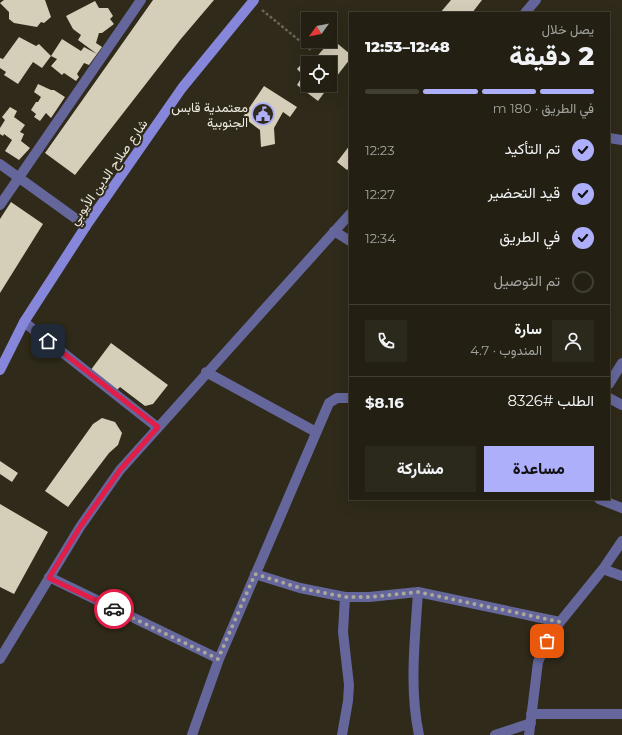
<!DOCTYPE html>
<html lang="ar">
<meta charset="utf-8">
<style>
:root{--surface:#232013;--page:#2b281c;--text:#f1f3f6;--muted:#a3a3a0;--line:#403e33;--accent:#adaffb}
body{margin:0;font-family:Montserrat,Vazirmatn,sans-serif;background:var(--page);color:var(--text);direction:rtl;height:100vh;display:flex;flex-direction:column;font-size:15px;white-space:nowrap}
*{box-sizing:border-box;margin:0}
p{font-size:13px;color:var(--muted)}
.icon{flex:none;width:22px;height:22px;fill:none;stroke:currentColor;stroke-width:2;stroke-linecap:round;stroke-linejoin:round}
.map{position:relative;flex:1;overflow:hidden;direction:ltr}
.panel{position:absolute;left:349px;top:12px;width:261px;height:488px;display:flex;flex-direction:column;background:var(--surface);border-radius:0px;box-shadow:0 4px 16px #0002,0 0 0 1px var(--line);direction:rtl}
.panel>*{flex:none}
.needle{width:26px;rotate:237deg}
.buttons{position:absolute;left:301px;top:12px;display:grid;gap:8px}
.buttons a{display:grid;place-items:center;width:36px;height:36px;border-radius:0px;background:var(--surface);box-shadow:0 4px 16px #0002,0 0 0 1px var(--line);font-size:20px}
.pin{position:absolute;display:grid;place-items:center;width:34px;height:34px;color:#fff;margin:-17px;border-radius:8px;box-shadow:0 2px 6px #0006}
.courier{position:absolute;display:grid;place-items:center;width:40px;height:40px;margin:-20px;border:3px solid #e11d48;border-radius:50%;background:#fff;color:#222;box-shadow:0 1px 5px #0007}
.head em{font-style:normal;font-weight:800}
.head div{display:flex;flex-direction:column-reverse}
.head{display:flex;align-items:center;justify-content:space-between;height:68px;padding:0 16px}
h1{font-size:26px;font-weight:800;line-height:30px}
.bar{display:grid;grid-template-columns:repeat(4,1fr);gap:6px 4px;align-content:center;height:48px;padding:0 16px}
.bar i{height:5px;border-radius:3px;background:var(--line)}
.bar .selected{background:var(--accent)}
.bar p{grid-column:span 4}
.line{display:flex;align-items:center;gap:10px;padding:0 16px;border-top:1px solid var(--line)}
.line div{flex:1}
.round{display:grid;place-items:center;flex:none;width:42px;height:42px;border-radius:0px;background:var(--page)}
ol{padding:0 16px;list-style:none}
li{display:flex;align-items:center;gap:12px;height:44px}
li p{margin-inline-start:auto}
li .icon{padding:4px;border-radius:50%;background:var(--accent);color:#111;stroke-width:4}
li:last-child{color:var(--muted)}
li i{width:22px;height:22px;border:2px solid var(--line);border-radius:50%}
.cta{display:flex;gap:8px;margin-top:auto;padding:8px 16px}
.cta a{flex:1;height:46px;border-radius:0px;background:var(--accent);color:#111;font-size:16px;font-weight:800;line-height:46px;text-align:center}
.cta a+a{background:var(--page);color:var(--text)}
.map>svg:first-child{display:block}
.building{fill:#d5ceb9}
.lines{fill:none;stroke-linecap:round;stroke-linejoin:round}
.path{stroke:#696456;stroke-width:2.5;stroke-dasharray:3 2;stroke-linecap:butt}
.minor{stroke:#65669b;stroke-width:10}
.secondary{stroke:#8686db;stroke-width:10}
.done{stroke:#aba79a;stroke-width:4;stroke-dasharray:0 7.2}
.route{stroke:#e11d48;stroke-width:5}
.labels{text-anchor:middle;dominant-baseline:central;stroke-width:4;stroke-linejoin:round;paint-order:stroke}
.poi-label{font-size:13px;fill:#eeeae0;stroke:#2f2a19;text-anchor:end}
.street-label{font-size:13px;fill:#eeeae0;stroke:#2f2a19}
</style>
<div class="map">
<svg width="622" height="735" viewBox="0 0 622 735">
<rect width="100%" height="100%" fill="#2f2a19"/>
<!-- building -->
<path class="building" d="M4 0H45L51 17 44 23 41 22 37 27 14 23 9 19V12L0 3Z
M153 0H214L180 40 75 175 45 153Z
M451 0H482L472 13H440Z
M95 1 99 8H108L113 16 110 19 114 24 102 33H99L96 43 102 47 97 54 78 40 81 35 73 29 66 16Z
M19 37 36 46 39 44 51 56 42 68 33 62 18 84 4 75 6 72 0 68V58L3 59Z
M62 39 81 51 84 47 97 54 89 65 84 63 77 74 79 77 76 81 64 73 62 75 51 66 57 59 51 56Z
M332 39 350 54V59L330 85V63H308V85H330L318 101 297 85 303 75 297 69 308 57 313 61Z
M38 84 51 90H54L65 97 51 118 46 113 40 121 34 117 36 114 31 110 36 102H38L41 97 34 92Z
M264 86 297 107 290 117 283 112 274 128 275 144 261 147 260 130 243 117Z
M10 107 17 111 14 117 25 125 20 132 24 134 21 141 30 148 19 160 5 151 12 140 4 134 3 136 0 134V128L5 120 2 117Z
M350 145V167L347 170 337 162Z
M11 202 43 224 0 293V219Z
M111 343 168 385 153 404 145 406 120 387 117 390 90 371Z
M102 418 115 422 122 433 118 445 109 453 68 507 45 491 93 424Z
M0 461 18 473 12 482 0 474Z
M0 504 48 532 14 594 0 587Z"/>
<g class="lines">
<!-- path -->
<path class="path" d="M262 10 311 50"/>
<!-- minor -->
<path class="minor" d="M525 13 536 0
M609 138 622 140
M0 164 86 226
M0 205 141 0
M334 231 350 241
M24 322 157 427
M206 372 316 432
M609 384 622 363
M609 398 622 405
M599 499 622 508
M603 569 622 576
M255 574 300 588 345 597H369L418 592 560 622
M49 577 219 659
M418 592C415 640 409 688 419 735
M0 659 80 527 120 470 350 214
M531 714H622
M192 735 219 659 329 403 337 398H350
M342 735 348 701 349 685 343 632 345 597
M495 735 531 723
M529 735 538 662 547 641 560 622 603 569 622 541"/>
<!-- secondary -->
<path class="secondary" d="M0 370 24 322 86 226 182 88 254 0"/>
</g>
<g class="lines">
<!-- done -->
<path class="done" d="M114 609 218 659 255 574 300 588 345 597H369L418 592 560 622 547 641"/>
<!-- route -->
<path class="route" d="M48 341 158 427 120 470 80 527 49 578 114 609"/>
</g>
<!-- icons -->
<defs>
<g id="civic-ring" transform="scale(1.15)"><circle r="9.5" fill="#2f2a19" stroke="#adaffb" stroke-width="1.5"/><path d="M-.6-6.5H3V-4.5H.6V-3L4-1V1h2V6H-6V1h2V-1L-.6-3ZM-1.2 2.5V6h2.4V2.5Z" fill="#adaffb"/></g>
</defs>
<g fill-rule="evenodd">
<use href="#civic-ring" x="263" y="114"/>
</g>
<g class="labels">
<!-- poi labels -->
<g class="poi-label">
<text x="248" y="107">معتمدية قابس<tspan x="248" dy="15">الجنوبية</tspan></text>
</g>
<!-- street labels -->
<g class="street-label">
<text transform="translate(108 172) rotate(-55)">شارع صلاح الدين الأيوبي</text>
</g>
</g>
</svg>
<div class="buttons">
<a><svg class="needle" viewBox="-14 -14 28 28"><path d="M0-13l5 13h-10z" fill="#e53935"/><path d="M0 13l5-13h-10z" fill="#a3a3a0"/></svg></a>
<a><svg class="icon" aria-label="locate" viewBox="0 0 24 24"><circle cx="12" cy="12" r="6"/><path d="M12 2v4M12 18v4M2 12h4M18 12h4"/></svg></a>
</div>
<div class="pin" style="left:547px;top:641px;background:#ea580c"><svg class="icon" aria-label="bag" viewBox="0 0 24 24"><path d="M5 8h14l-1 12H6zM9 8a3 3 0 0 1 6 0"/></svg></div>
<div class="pin" style="left:48px;top:341px;background:#1f2937"><svg class="icon" aria-label="home" viewBox="0 0 24 24"><path d="M3 11l9-7 9 7M6 9v11h12V9"/></svg></div>
<div class="courier" style="left:114px;top:609px"><svg class="icon" aria-label="car" viewBox="0 0 24 24"><path d="M5 17H2v-5l4-1 3-4h7l3 4 3 1v5h-3M9 17h6M6 11h13"/><circle cx="7" cy="17" r="2"/><circle cx="17" cy="17" r="2"/></svg></div>
<section class="panel">
<div class="head"><div><h1>2 دقيقة</h1><p>يصل خلال</p></div><em>12:48–12:53</em></div>
<div class="bar"><i class="selected"></i><i class="selected"></i><i class="selected"></i><i></i><p>في الطريق · 180 m</p></div>
<ol>
<li><svg class="icon" aria-label="check" viewBox="0 0 24 24"><path d="M5 12l5 5 9-10"/></svg>تم التأكيد<p>12:23</p></li>
<li><svg class="icon" aria-label="check" viewBox="0 0 24 24"><path d="M5 12l5 5 9-10"/></svg>قيد التحضير<p>12:27</p></li>
<li><svg class="icon" aria-label="check" viewBox="0 0 24 24"><path d="M5 12l5 5 9-10"/></svg>في الطريق<p>12:34</p></li>
<li><i></i>تم التوصيل</li>
</ol>
<div class="line" style="height:72px"><a class="round"><svg class="icon" aria-label="person" viewBox="0 0 24 24"><circle cx="12" cy="8" r="4"/><path d="M4 21q1-7 8-7t8 7"/></svg></a><div><b>سارة</b><p>المندوب · 4.7</p></div><a class="round"><svg class="icon" aria-label="phone" viewBox="0 0 24 24"><path d="M5 4h4l2 5-3 2q2 4 5 5l2-3 5 2v4C11 20 4 13 5 4z"/></svg></a></div>
<div class="line" style="height:52px"><div>الطلب #8326</div><b>$8.16</b></div>
<div class="cta"><a>مساعدة</a><a>مشاركة</a></div>
</section>
</div>
